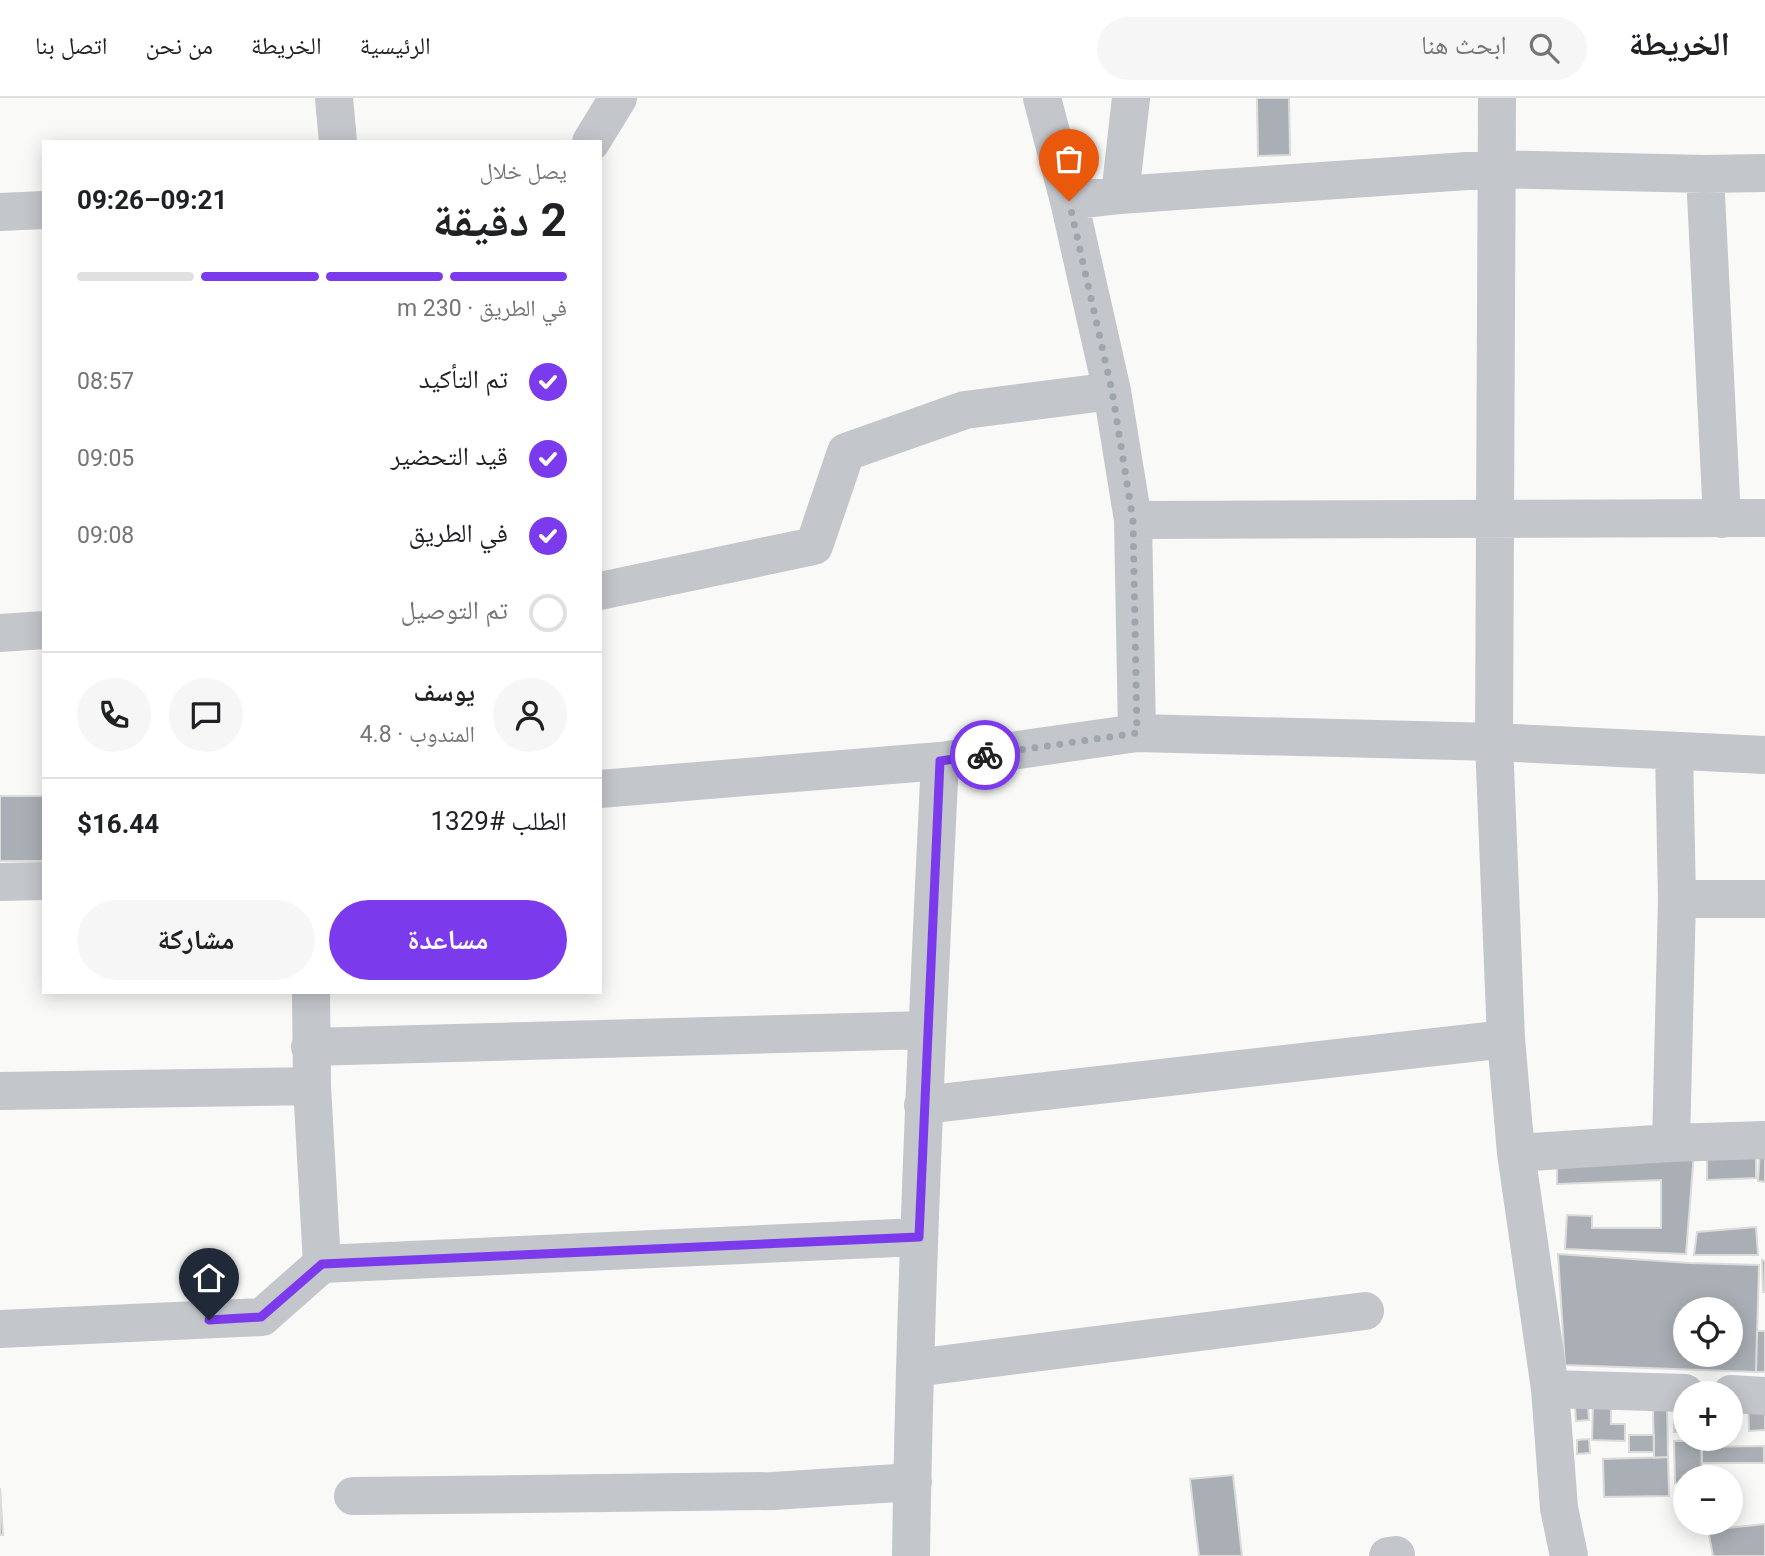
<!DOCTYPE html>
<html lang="ar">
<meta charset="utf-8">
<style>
:root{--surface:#fff;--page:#f6f6f6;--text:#202124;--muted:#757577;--line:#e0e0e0;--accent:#7c3aed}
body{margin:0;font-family:Roboto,"Noto Naskh Arabic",sans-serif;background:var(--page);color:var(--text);direction:rtl;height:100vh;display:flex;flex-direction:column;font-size:26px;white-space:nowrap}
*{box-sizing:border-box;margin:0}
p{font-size:23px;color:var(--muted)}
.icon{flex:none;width:38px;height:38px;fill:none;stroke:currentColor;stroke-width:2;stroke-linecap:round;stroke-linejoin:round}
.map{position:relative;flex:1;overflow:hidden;direction:ltr}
.sheet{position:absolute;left:42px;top:42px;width:560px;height:854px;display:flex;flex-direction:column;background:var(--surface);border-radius:0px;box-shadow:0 4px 18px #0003;direction:rtl}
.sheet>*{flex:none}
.fabs{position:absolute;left:1673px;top:1199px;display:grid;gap:14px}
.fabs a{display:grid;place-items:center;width:70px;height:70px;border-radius:50%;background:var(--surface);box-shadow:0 4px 18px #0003;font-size:35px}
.pin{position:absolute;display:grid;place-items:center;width:60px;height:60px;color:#fff;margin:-72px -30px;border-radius:50% 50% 50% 0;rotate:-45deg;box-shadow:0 0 7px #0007}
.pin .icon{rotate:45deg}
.courier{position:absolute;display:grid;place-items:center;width:70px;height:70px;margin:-35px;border:5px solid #7c3aed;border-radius:50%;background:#fff;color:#222;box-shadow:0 2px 9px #0007}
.overview em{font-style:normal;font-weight:700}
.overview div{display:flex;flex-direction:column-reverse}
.overview{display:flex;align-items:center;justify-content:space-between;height:119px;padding:0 35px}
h1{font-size:46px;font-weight:700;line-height:52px}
.bar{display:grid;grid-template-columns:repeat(4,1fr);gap:10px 7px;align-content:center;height:84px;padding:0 35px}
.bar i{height:9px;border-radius:5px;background:var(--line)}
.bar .on{background:var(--accent)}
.bar p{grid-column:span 4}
.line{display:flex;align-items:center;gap:18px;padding:0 35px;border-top:2px solid var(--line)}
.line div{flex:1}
.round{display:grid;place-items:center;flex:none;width:74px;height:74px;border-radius:37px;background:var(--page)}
ol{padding:0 35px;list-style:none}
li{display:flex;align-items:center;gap:21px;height:77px}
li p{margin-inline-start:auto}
li .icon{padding:7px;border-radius:50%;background:var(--accent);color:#fff;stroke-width:4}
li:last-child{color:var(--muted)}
li i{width:38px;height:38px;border:4px solid var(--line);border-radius:50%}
.cta{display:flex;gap:14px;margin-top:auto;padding:14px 35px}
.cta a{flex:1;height:80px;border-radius:42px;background:var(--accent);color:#fff;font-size:28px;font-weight:700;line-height:80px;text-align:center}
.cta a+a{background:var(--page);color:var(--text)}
header{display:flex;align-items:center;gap:42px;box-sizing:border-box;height:98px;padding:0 35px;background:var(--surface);border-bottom:2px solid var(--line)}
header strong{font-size:33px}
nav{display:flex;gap:38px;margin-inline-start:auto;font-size:24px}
.search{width:490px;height:63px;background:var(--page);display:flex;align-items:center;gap:18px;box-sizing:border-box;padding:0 24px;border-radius:38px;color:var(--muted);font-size:26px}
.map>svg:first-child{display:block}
.building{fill:#a9afb5;stroke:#dbdbd9;stroke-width:2;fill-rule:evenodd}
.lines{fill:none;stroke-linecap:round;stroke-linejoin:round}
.street{stroke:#c3c6ca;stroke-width:38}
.done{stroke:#9da5ad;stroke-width:7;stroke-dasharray:0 12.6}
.route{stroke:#7c3aed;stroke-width:9}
</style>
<header>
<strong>الخريطة</strong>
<div class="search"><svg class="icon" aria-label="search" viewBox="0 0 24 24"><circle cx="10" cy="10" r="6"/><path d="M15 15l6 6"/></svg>ابحث هنا</div>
<nav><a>الرئيسية</a><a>الخريطة</a><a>من نحن</a><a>اتصل بنا</a></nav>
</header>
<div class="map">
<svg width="1765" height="1458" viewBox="0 0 1765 1458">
<rect width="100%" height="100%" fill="#f9f9f7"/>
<!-- building -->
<path class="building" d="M1257 0H1289L1290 57 1258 58Z
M0 698H44V763H0Z
M1707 1051 1756 1052V1080L1707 1082Z
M1694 1054 1686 1156 1565 1151 1567 1117 1592 1118V1130H1661V1082L1557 1086V1061Z
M1760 1054H1765V1084L1758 1083Z
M1756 1129 1758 1157H1694L1697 1134Z
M1558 1156 1689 1165 1759 1167 1756 1274 1565 1267ZM1685 1211H1731V1256H1685Z
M1762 1162 1765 1163V1194H1763Z
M1757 1233H1765V1274H1756Z
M1748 1301H1765V1332L1749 1333Z
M1674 1304H1685V1334H1674Z
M1593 1305 1611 1306V1326H1625V1343L1592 1342Z
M1588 1308 1589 1322 1576 1323 1575 1309Z
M1653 1308H1667L1668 1359 1654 1360Z
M1629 1337H1654V1354H1629Z
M1589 1341 1590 1355 1577 1356V1342Z
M1674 1343H1701L1702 1379H1685V1385H1675Z
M1764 1348V1365H1702V1349Z
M1668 1359 1669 1398 1604 1399 1603 1361Z
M1233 1377 1242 1458H1199L1190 1381Z
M0 1390 3 1437H0Z
M1765 1426V1458H1713L1708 1432Z"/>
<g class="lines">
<!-- street -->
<path class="street" d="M334 0 338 44
M1042 0 1069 103 1112 293 1133 422 1137 635
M1497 0 1494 644 1506 941 1516 1055 1550 1291 1559 1410 1569 1458
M591 44 618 0
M1705 76 1722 421
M1120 97 1131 0
M1069 103 1120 97 1496 71 1705 76 1765 75
M0 114 44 112
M1133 422 1765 420
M600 493 814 448 846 354 965 312 1112 293
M0 535 44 532
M600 691 940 663 1137 635 1494 644 1765 657
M0 784 44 783
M1677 801H1765
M310 949 927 932
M0 993 312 988
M923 1007 1506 941
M1671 1045 1677 801 1674 653
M1516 1055 1671 1045 1765 1042
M322 1166 919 1139
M0 1231 262 1219 322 1166 312 988 311 894
M915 1270 1365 1213
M1550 1291 1685 1295
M1731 1296 1765 1298
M353 1398 773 1393 913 1384
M911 1458C915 1193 927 928 940 663
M1388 1458 1396 1457"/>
</g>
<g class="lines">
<!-- done -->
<path class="done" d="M985 657 1137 635 1133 422 1112 293 1069 103"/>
<!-- route -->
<path class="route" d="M209 1222 261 1219 322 1166 919 1139 940 663 985 657"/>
</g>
</svg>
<div class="fabs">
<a><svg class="icon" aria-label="locate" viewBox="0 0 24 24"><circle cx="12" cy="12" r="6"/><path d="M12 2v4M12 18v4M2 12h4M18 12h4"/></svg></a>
<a>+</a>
<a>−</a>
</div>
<div class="pin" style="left:1069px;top:103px;background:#ea580c"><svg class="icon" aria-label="bag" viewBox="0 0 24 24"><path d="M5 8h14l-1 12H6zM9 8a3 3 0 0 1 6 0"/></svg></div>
<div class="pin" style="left:209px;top:1222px;background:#1f2937"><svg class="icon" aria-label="home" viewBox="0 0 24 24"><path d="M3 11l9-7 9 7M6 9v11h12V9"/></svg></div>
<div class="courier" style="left:985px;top:657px"><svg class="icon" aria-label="bike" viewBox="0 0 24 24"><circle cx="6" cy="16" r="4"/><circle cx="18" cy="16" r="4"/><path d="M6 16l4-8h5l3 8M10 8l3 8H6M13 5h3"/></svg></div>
<section class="sheet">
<div class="overview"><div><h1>2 دقيقة</h1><p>يصل خلال</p></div><em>09:21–09:26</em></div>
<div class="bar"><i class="on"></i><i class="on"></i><i class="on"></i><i></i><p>في الطريق · 230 m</p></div>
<ol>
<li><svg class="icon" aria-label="check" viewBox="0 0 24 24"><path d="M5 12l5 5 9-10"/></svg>تم التأكيد<p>08:57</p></li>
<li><svg class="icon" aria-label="check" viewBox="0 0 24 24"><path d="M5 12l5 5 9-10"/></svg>قيد التحضير<p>09:05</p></li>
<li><svg class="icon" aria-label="check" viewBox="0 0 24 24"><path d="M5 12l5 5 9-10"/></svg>في الطريق<p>09:08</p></li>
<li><i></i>تم التوصيل</li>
</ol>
<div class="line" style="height:126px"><a class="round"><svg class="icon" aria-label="person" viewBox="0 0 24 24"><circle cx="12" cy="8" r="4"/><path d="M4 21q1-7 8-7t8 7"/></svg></a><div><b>يوسف</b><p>المندوب · 4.8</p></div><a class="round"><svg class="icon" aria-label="chat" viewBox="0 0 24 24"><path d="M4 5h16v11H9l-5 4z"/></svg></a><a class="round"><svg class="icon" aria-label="phone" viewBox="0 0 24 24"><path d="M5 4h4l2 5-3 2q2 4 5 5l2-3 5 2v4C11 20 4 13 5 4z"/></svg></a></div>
<div class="line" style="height:91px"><div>الطلب #1329</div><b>$16.44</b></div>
<div class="cta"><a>مساعدة</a><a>مشاركة</a></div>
</section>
</div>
